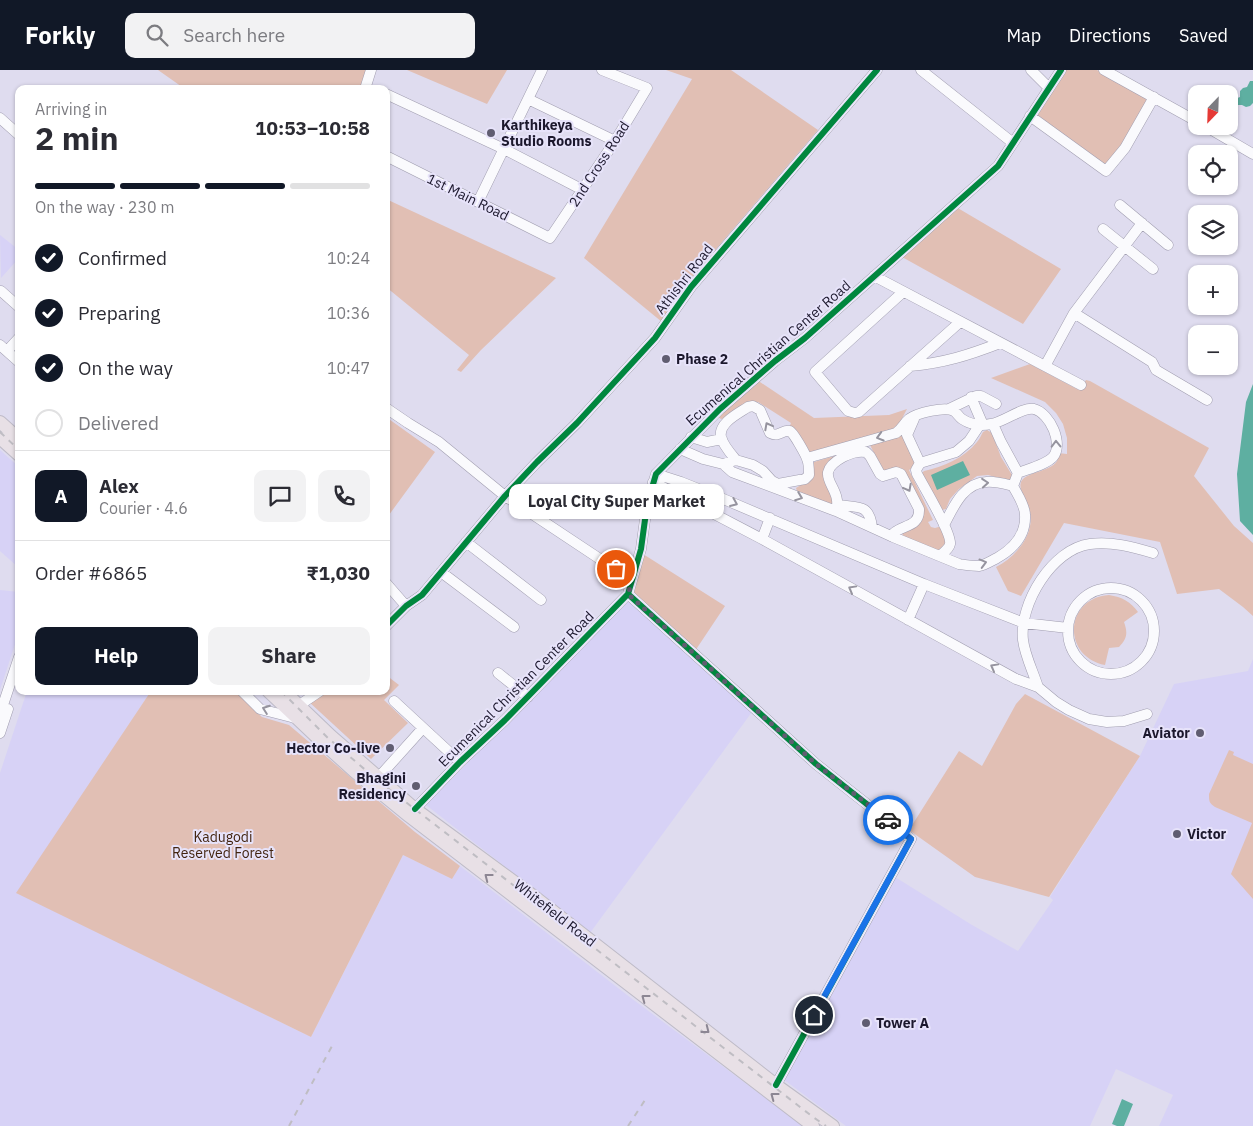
<!DOCTYPE html>
<meta charset="utf-8">
<style>
:root{--surface:#fff;--page:#f2f2f3;--text:#2b2b33;--muted:#7c7c81;--line:#e1e1e2;--accent:#111827}
body{margin:0;font-family:"IBM Plex Sans",sans-serif;background:var(--page);color:var(--text);height:100vh;display:flex;flex-direction:column;font-size:19px;white-space:nowrap}
*{box-sizing:border-box;margin:0}
p{font-size:16px;color:var(--muted)}
.icon{flex:none;width:28px;height:28px;fill:none;stroke:currentColor;stroke-width:2;stroke-linecap:round;stroke-linejoin:round}
.map{position:relative;flex:1;overflow:hidden}
.panel{position:absolute;left:15px;top:15px;width:375px;height:610px;display:flex;flex-direction:column;background:var(--surface);border-radius:10px;box-shadow:0 1px 4px #0004}
.panel>*{flex:none}
.needle{width:32px;rotate:203deg}
.controls{position:absolute;left:1188px;top:15px;display:grid;gap:10px}
.controls a{display:grid;place-items:center;width:50px;height:50px;border-radius:10px;background:var(--surface);box-shadow:0 1px 4px #0004;font-size:25px}
.pin{position:absolute;display:grid;place-items:center;width:42px;height:42px;color:#fff;margin:-21px;border:2px solid #fff;border-radius:50%;box-shadow:0 1px 5px #0007}
.courier{position:absolute;display:grid;place-items:center;width:50px;height:50px;margin:-25px;border:4px solid #1a73e8;border-radius:50%;background:#fff;color:#222;box-shadow:0 1px 6px #0007}
.bubble{position:absolute;height:35px;border-radius:10px;background:var(--surface);box-shadow:0 1px 4px #0004;font-size:16px;font-weight:700;line-height:35px;text-align:center}
.head em{font-style:normal;font-weight:700}
.head div{display:flex;flex-direction:column-reverse}
.head{display:flex;align-items:center;justify-content:space-between;height:85px;padding:0 20px}
h1{font-size:32px;font-weight:700;line-height:38px}
.bar{display:grid;grid-template-columns:repeat(4,1fr);gap:8px 5px;align-content:center;height:60px;padding:0 20px}
.bar i{height:6px;border-radius:4px;background:var(--line)}
.bar .selected{background:var(--accent)}
.bar p{grid-column:span 4}
.line{display:flex;align-items:center;gap:12px;padding:0 20px;border-top:1px solid var(--line)}
.line div{flex:1}
.round{display:grid;place-items:center;flex:none;width:52px;height:52px;border-radius:10px;background:var(--page)}
ol{padding:0 20px;list-style:none}
li{display:flex;align-items:center;gap:15px;height:55px}
li p{margin-inline-start:auto}
li .icon{padding:5px;border-radius:50%;background:var(--accent);color:#fff;stroke-width:4}
li:last-child{color:var(--muted)}
li i{width:28px;height:28px;border:2px solid var(--line);border-radius:50%}
.primary-button{display:flex;gap:10px;margin-top:auto;padding:10px 20px}
.primary-button a{flex:1;height:58px;border-radius:10px;background:var(--accent);color:#fff;font-size:20px;font-weight:700;line-height:58px;text-align:center}
.primary-button a+a{background:var(--page);color:var(--text)}
header{display:flex;align-items:center;gap:30px;box-sizing:border-box;height:70px;padding:0 25px;background:var(--accent);color:#fff}
header strong{font-size:24px}
nav{display:flex;gap:28px;margin-inline-start:auto;font-size:18px}
.search{width:350px;height:45px;background:var(--page);display:flex;align-items:center;gap:12px;box-sizing:border-box;padding:0 18px;border-radius:10px;color:var(--muted);font-size:19px}
.map>svg:first-child{display:block}
.built{fill:#d7d2f6}
.green{fill:#e1bfb4}
.water{fill:#5eafa1}
.lines{fill:none;stroke-linecap:round;stroke-linejoin:round}
.minor-casing{stroke:#a19eb0;stroke-width:11}
.major-casing{stroke:#bebbc7;stroke-width:14}
.minor{stroke:#fafafd;stroke-width:10}
.major{stroke:#e8e0e6;stroke-width:12}
.rail{stroke:#bfbdc3;stroke-width:2;stroke-dasharray:6 6;stroke-linecap:butt}
.cycleway-casing{stroke:#e7e3fa;stroke-width:9}
.cycleway{stroke:#00873e;stroke-width:6}
.oneway{stroke:#96949f}
.oneway2{stroke:#8c8693}
.done{stroke:#605d71;stroke-width:5;stroke-dasharray:0 9}
.route{stroke:#1a73e8;stroke-width:6}
.poi-dot{fill:#605d71;stroke:#e7e3fa;stroke-width:2}
.labels{text-anchor:middle;dominant-baseline:central;stroke-width:4;stroke-linejoin:round;paint-order:stroke}
.poi-label{font-size:14px;font-weight:bold;fill:#1c182d;stroke:#e7e3fa;text-anchor:start}
.street-label{font-size:14px;fill:#1c182d;stroke:#e7e3fa}
.park-label{font-size:14px;fill:#422410;stroke:#e7e3fa}
</style>
<header>
<strong>Forkly</strong>
<div class="search"><svg class="icon" aria-label="search" viewBox="0 0 24 24"><circle cx="10" cy="10" r="6"/><path d="M15 15l6 6"/></svg>Search here</div>
<nav><a>Map</a><a>Directions</a><a>Saved</a></nav>
</header>
<div class="map">
<svg width="1253" height="1056" viewBox="0 0 1253 1056">
<rect width="100%" height="100%" fill="#dfdcef"/>
<!-- built -->
<path class="built" d="M0 165 19 180V188L1 208Z
M0 380 19 397V498L0 481Z
M0 520 19 522V562L0 620Z
M628 530 752 642 590 863 426 735Z
M1253 589V1056H1159L1173 1025 1116 999 1090 1056H846L783 1009 895 807 972 855 1018 881 1053 830 1050 827 1140 686 1174 614 1248 601Z
M27 621H151L17 823 311 967 403 785 452 809 460 796 631 928 803 1056H0V703Z"/>
<!-- green -->
<path class="green" d="M158 0H366L361 19H185Z
M407 0H507L487 34Z
M666 0H731L818 60 693 206 662 252 584 188 692 9Z
M1065 0H1097L1149 30 1123 76 1107 96 1035 45Z
M386 129 556 208 481 280 461 302 457 300 469 285 386 217Z
M956 137 1061 199 1023 254 902 187Z
M1030 294 1079 320 1086 310 1090 311 1209 378 1194 406 1234 456 1253 473V546L1243 537 1219 519 1177 524 1160 472 1064 453 1021 526 1008 521 996 497C1016 487 1037 463 1029 438 1027 430 1018 420 1021 412 1025 402 1050 402 1057 391 1058 389 1058 386 1058 383L1067 384V368L1063 354 1056 343 1045 332 991 308Z
M757 310 814 348 889 345 907 339 896 360 810 383 789 358 791 353 758 332 735 339 725 348 721 349 717 346Z
M386 347 435 382 386 449Z
M987 360 992 363 1001 387 1012 405 1010 411 988 405 977 406 959 419 950 429 946 439 942 440 922 403 924 401C943 397 964 388 977 372 980 369 981 365 983 362Z
M903 365 916 392 915 396 909 400 933 450 928 452 931 457 935 458 942 456 946 474 938 481 904 467 901 462 919 453 903 402 883 401 870 375Z
M848 382 829 392 834 430 832 437 798 424 796 418 807 411 814 392Z
M643 484 725 536 695 581 632 524Z
M1109 525C1122 527 1131 532 1138 542L1124 552C1128 563 1127 569 1119 577L1109 578 1105 595C1061 586 1065 528 1109 525Z
M386 605 399 615 384 630 408 653 371 689 308 631 328 621H386Z
M151 621H235L262 647 289 655 415 762 460 796 452 809 403 785 311 967 16 823Z
M1025 624 1140 686 1049 827 975 807 909 760 959 681 982 696 1016 634Z
M1229 680 1234 682 1233 685 1253 694V829L1231 804 1252 753 1215 737C1209 733 1209 731 1209 724Z"/>
<!-- water -->
<path class="water" d="M1250 11H1253V33L1250 36 1246 37 1242 35H1236L1235 31V29L1240 27V21L1243 18 1247 17Z
M1253 314V465L1240 451 1237 404 1246 332Z
M963 391 970 405 937 420 931 405Z
M1122 1029 1133 1034 1124 1056H1117L1112 1054Z"/>
<g class="lines">
<!-- minor casing -->
<g class="minor-casing">
<path id="minor" d="M921 0 1013 73
M1031 0 1049 18
M1104 0 1196 51
M365 19 371 0
M386 24 504 79 583 120
M528 29 615 71
M1030 46 1106 101 1125 78 1154 27
M0 48 19 65
M1205 56 1253 84
M386 86 550 168 615 71 647 18 602 0
M478 132 542 0
M1120 135 1168 175
M1103 159 1153 199
M874 206 1081 315
M1 221 19 237
M903 222 815 302 848 341 855 343 859 342 960 252
M1074 243 1142 153
M0 275 19 292
M7 281 19 268
M910 296C944 293 969 285 1000 273
M1045 296 1074 243 1152 292 1156 300 1207 330
M971 327 983 355
M386 338 408 353 439 372 505 426 615 499 631 514
M949 339 976 326H981L996 334
M914 349 907 365 920 393
M993 354 1001 372 1018 403
M691 367 707 372 722 369
M680 379 703 389 723 394 736 390 753 395 763 401 772 411 778 414 805 409 809 405C809 400 809 393 807 389 806 385 793 362 790 361 783 359 779 368 770 363L760 340 753 336 748 337C739 343 718 353 721 367 723 375 731 384 736 390
M723 394 732 402 836 441 893 467 959 494C966 495 972 496 979 496 985 495 991 491 997 488 1013 479 1026 465 1025 445 1025 435 1017 424 1013 416L1018 403C1028 399 1047 394 1053 387 1064 374 1050 343 1034 339 1022 337 1004 352 991 354 981 356 971 355 962 349 959 347 957 343 954 341 945 336 917 343 909 349 904 353 902 359 896 363L807 388
M656 404 681 412 721 428 924 514 908 550
M653 412 762 469 1016 609 1038 617 1056 632 1069 640 1089 649 1107 652 1124 651 1147 644
M838 435C858 438 869 433 872 457
M836 441C844 416 809 406 843 387 852 383 856 381 866 382L870 386 880 404 883 406 896 402 901 404 919 439C920 459 899 454 891 466
M944 455C953 438 963 413 986 412 995 411 1005 414 1013 416
M762 469 770 448
M466 472 541 530
M940 486C944 482 949 479 950 474 952 464 923 415 917 404L916 400 920 393 956 382 969 371 979 356
M441 502 514 557
M386 513 406 536
M924 514 1024 553 1068 558
M1068 561a43 43 0 1 1 86 0a43 43 0 1 1-86 0Z
M628 524 816 694 911 769 776 1015
M386 556 406 536 422 525 505 426 537 392 577 353 655 268 691 217 877 0
M498 603 528 627
M1038 617C1033 601 1025 586 1023 570 1019 534 1052 479 1090 474 1111 471 1133 477 1153 483
M242 621 260 639 295 648
M394 631 460 692
M298 636 320 621
M0 644 19 587
M0 663 8 639
M378 708 423 658
M415 739 460 692 505 650 628 524 641 479 647 435 656 404 720 339 775 291 805 268 998 96 1061 0"/>
</g>
<!-- major casing -->
<g class="major-casing">
<path id="major" d="M0 352 19 369
M0 368 19 385
M268 621 324 674 354 701 409 746 813 1056
M284 621 331 666 415 739 536 828 776 1015 833 1056"/>
</g>
<!-- minor -->
<use href="#minor" class="minor"/>
<!-- major -->
<use href="#major" class="major"/>
<!-- rail -->
<path class="rail" d="M0 362 19 380
M281 621 328 668 376 709 813 1047 826 1056
M289 1056 332 976
M628 1056 647 1027"/>
<!-- cycleway casing -->
<g class="cycleway-casing">
<path id="cycleway" d="M628 524 816 694 911 769 776 1015
M386 556 406 536 422 525 505 426 537 392 577 353 655 268 691 217 877 0
M415 739 460 692 505 650 628 524 641 479 647 435 656 404 720 339 775 291 805 268 998 96 1061 0"/>
</g>
<!-- cycleway -->
<use href="#cycleway" class="cycleway"/>
</g>
<!-- one-way arrows -->
<defs><path id="oneway-chevron" d="M-2-3.5L2.5 0L-2 3.5" fill="none" stroke-width="1.6" stroke-linecap="round" stroke-linejoin="round" transform="scale(1.25)"/></defs>
<g class="oneway">
<use href="#oneway-chevron" transform="translate(768 356) rotate(-118)"/>
<use href="#oneway-chevron" transform="translate(880 367) rotate(164)"/>
<use href="#oneway-chevron" transform="translate(1056 374) rotate(-91)"/>
<use href="#oneway-chevron" transform="translate(985 413) rotate(-5)"/>
<use href="#oneway-chevron" transform="translate(908 418) rotate(62)"/>
<use href="#oneway-chevron" transform="translate(799 427) rotate(21)"/>
<use href="#oneway-chevron" transform="translate(734 433) rotate(23)"/>
<use href="#oneway-chevron" transform="translate(983 493) rotate(-15)"/>
<use href="#oneway-chevron" transform="translate(852 519) rotate(-151)"/>
<use href="#oneway-chevron" transform="translate(994 597) rotate(-151)"/>
<use href="#oneway-chevron" transform="translate(266 639) rotate(-160)"/>
</g>
<g class="oneway2">
<use href="#oneway-chevron" transform="translate(488 807) rotate(-142)"/>
<use href="#oneway-chevron" transform="translate(645 928) rotate(-143)"/>
<use href="#oneway-chevron" transform="translate(706 960) rotate(38)"/>
<use href="#oneway-chevron" transform="translate(774 1026) rotate(-143)"/>
</g>
<g class="lines">
<!-- done -->
<path class="done" d="M616 499 631 514 628 524 816 694 888 750"/>
<!-- route -->
<path class="route" d="M814 945 911 769 888 750"/>
</g>
<!-- markers -->
<g class="poi-dot">
<circle cx="491" cy="63" r="5"/>
<circle cx="666" cy="289" r="5"/>
<circle cx="1200" cy="663" r="5"/>
<circle cx="390" cy="678" r="5"/>
<circle cx="416" cy="716" r="5"/>
<circle cx="1177" cy="764" r="5"/>
<circle cx="866" cy="953" r="5"/>
</g>
<g class="labels">
<!-- poi labels -->
<g class="poi-label">
<text x="501" y="55">Karthikeya<tspan x="501" dy="16">Studio Rooms</tspan></text>
<text x="676" y="289">Phase 2</text>
<text x="1190" y="663" text-anchor="end">Aviator</text>
<text x="380" y="678" text-anchor="end">Hector Co-live</text>
<text x="406" y="708" text-anchor="end">Bhagini<tspan x="406" dy="16">Residency</tspan></text>
<text x="1187" y="764">Victor</text>
<text x="876" y="953">Tower A</text>
</g>
<!-- street labels -->
<g class="street-label">
<text transform="translate(599 94) rotate(-57)">2nd Cross Road</text>
<text transform="translate(468 127) rotate(26)">1st Main Road</text>
<text transform="translate(684 209) rotate(-52)">Athishri Road</text>
<text transform="translate(768 283) rotate(-41)">Ecumenical Christian Center Road</text>
<text transform="translate(516 619) rotate(-45)">Ecumenical Christian Center Road</text>
<text transform="translate(555 843) rotate(38)">Whitefield Road</text>
</g>
<!-- park labels -->
<g class="park-label">
<text x="223" y="767">Kadugodi<tspan x="223" dy="16">Reserved Forest</tspan></text>
</g>
</g>
</svg>
<div class="controls">
<a><svg class="needle" viewBox="-14 -14 28 28"><path d="M0-13l5 13h-10z" fill="#e53935"/><path d="M0 13l5-13h-10z" fill="#7c7c81"/></svg></a>
<a><svg class="icon" aria-label="locate" viewBox="0 0 24 24"><circle cx="12" cy="12" r="6"/><path d="M12 2v4M12 18v4M2 12h4M18 12h4"/></svg></a>
<a><svg class="icon" aria-label="layers" viewBox="0 0 24 24"><path d="M12 4l9 5-9 5-9-5zM3 14l9 5 9-5"/></svg></a>
<a>+</a>
<a>−</a>
</div>
<div class="pin" style="left:616px;top:499px;background:#ea580c"><svg class="icon" aria-label="bag" viewBox="0 0 24 24"><path d="M5 8h14l-1 12H6zM9 8a3 3 0 0 1 6 0"/></svg></div>
<div class="pin" style="left:814px;top:945px;background:#1f2937"><svg class="icon" aria-label="home" viewBox="0 0 24 24"><path d="M3 11l9-7 9 7M6 9v11h12V9"/></svg></div>
<div class="courier" style="left:888px;top:750px"><svg class="icon" aria-label="car" viewBox="0 0 24 24"><path d="M5 17H2v-5l4-1 3-4h7l3 4 3 1v5h-3M9 17h6M6 11h13"/><circle cx="7" cy="17" r="2"/><circle cx="17" cy="17" r="2"/></svg></div>
<div class="bubble" style="left:509px;top:414px;width:215px">Loyal City Super Market</div>
<section class="panel">
<div class="head"><div><h1>2 min</h1><p>Arriving in</p></div><em>10:53–10:58</em></div>
<div class="bar"><i class="selected"></i><i class="selected"></i><i class="selected"></i><i></i><p>On the way · 230 m</p></div>
<ol>
<li><svg class="icon" aria-label="check" viewBox="0 0 24 24"><path d="M5 12l5 5 9-10"/></svg>Confirmed<p>10:24</p></li>
<li><svg class="icon" aria-label="check" viewBox="0 0 24 24"><path d="M5 12l5 5 9-10"/></svg>Preparing<p>10:36</p></li>
<li><svg class="icon" aria-label="check" viewBox="0 0 24 24"><path d="M5 12l5 5 9-10"/></svg>On the way<p>10:47</p></li>
<li><i></i>Delivered</li>
</ol>
<div class="line" style="height:90px"><b class="round" style="background:var(--accent);color:#fff">A</b><div><b>Alex</b><p>Courier · 4.6</p></div><a class="round"><svg class="icon" aria-label="chat" viewBox="0 0 24 24"><path d="M4 5h16v11H9l-5 4z"/></svg></a><a class="round"><svg class="icon" aria-label="phone" viewBox="0 0 24 24"><path d="M5 4h4l2 5-3 2q2 4 5 5l2-3 5 2v4C11 20 4 13 5 4z"/></svg></a></div>
<div class="line" style="height:65px"><div>Order #6865</div><b>₹1,030</b></div>
<div class="primary-button"><a>Help</a><a>Share</a></div>
</section>
</div>
